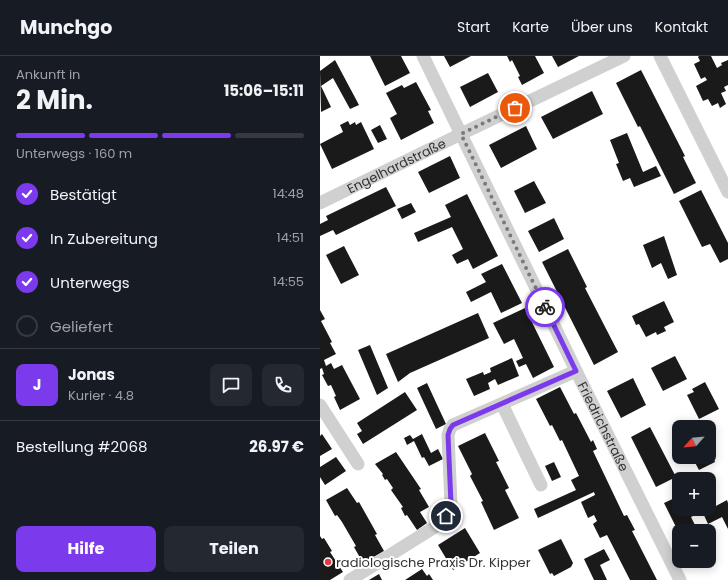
<!DOCTYPE html>
<html lang="de">
<meta charset="utf-8">
<style>
:root{--surface:#171b24;--page:#242831;--text:#f1f3f6;--muted:#9ea1a6;--line:#363941;--accent:#7c3aed}
body{margin:0;font-family:Poppins,sans-serif;background:var(--page);color:var(--text);height:100vh;display:flex;flex-direction:column;font-size:15px;white-space:nowrap}
*{box-sizing:border-box;margin:0}
p{font-size:13px;color:var(--muted)}
.icon{flex:none;width:22px;height:22px;fill:none;stroke:currentColor;stroke-width:2;stroke-linecap:round;stroke-linejoin:round}
.map{position:relative;flex:1;overflow:hidden}
.side{display:flex;flex-direction:column;background:var(--surface);width:320px}
.side>*{flex:none}
.needle{width:26px;rotate:243deg}
.tools{position:absolute;left:352px;top:364px;display:grid;gap:8px}
.tools a{display:grid;place-items:center;width:44px;height:44px;border-radius:8px;background:var(--surface);box-shadow:0 2px 10px #0003;font-size:20px}
.pin{position:absolute;display:grid;place-items:center;width:34px;height:34px;color:#fff;margin:-17px;border:2px solid #fff;border-radius:50%;box-shadow:0 1px 4px #0007}
.courier{position:absolute;display:grid;place-items:center;width:40px;height:40px;margin:-20px;border:3px solid #7c3aed;border-radius:50%;background:#fff;color:#222;box-shadow:0 1px 5px #0007}
.head em{font-style:normal;font-weight:700}
.head div{display:flex;flex-direction:column-reverse}
.head{display:flex;align-items:center;justify-content:space-between;height:68px;padding:0 16px}
h1{font-size:26px;font-weight:700;line-height:30px}
.bar{display:grid;grid-template-columns:repeat(4,1fr);gap:6px 4px;align-content:center;height:48px;padding:0 16px}
.bar i{height:5px;border-radius:3px;background:var(--line)}
.bar .active{background:var(--accent)}
.bar p{grid-column:span 4}
.line{display:flex;align-items:center;gap:10px;padding:0 16px;border-top:1px solid var(--line)}
.line div{flex:1}
.round{display:grid;place-items:center;flex:none;width:42px;height:42px;border-radius:8px;background:var(--page)}
ol{padding:0 16px;list-style:none}
li{display:flex;align-items:center;gap:12px;height:44px}
li p{margin-inline-start:auto}
li .icon{padding:4px;border-radius:50%;background:var(--accent);color:#fff;stroke-width:4}
li:last-child{color:var(--muted)}
li i{width:22px;height:22px;border:2px solid var(--line);border-radius:50%}
.cta{display:flex;gap:8px;margin-top:auto;padding:8px 16px}
.cta a{flex:1;height:46px;border-radius:8px;background:var(--accent);color:#fff;font-size:16px;font-weight:700;line-height:46px;text-align:center}
.cta a+a{background:var(--page);color:var(--text)}
header{display:flex;align-items:center;gap:24px;box-sizing:border-box;height:56px;padding:0 20px;background:var(--surface);border-bottom:1px solid var(--line)}
header strong{font-size:19px}
nav{display:flex;gap:22px;margin-inline-start:auto;font-size:14px}
main{display:flex;flex:1;min-height:0}
.map>svg:first-child{display:block}
.building{fill:#1a1a1a}
.lines{fill:none;stroke-linecap:round;stroke-linejoin:round}
.minor{stroke:#d0d0d0;stroke-width:13}
.done{stroke:#7a7a7a;stroke-width:4;stroke-dasharray:0 7.2}
.route{stroke:#7c3aed;stroke-width:5}
.poi-dot{fill:#e63946;stroke:#fff;stroke-width:1.5}
.labels{text-anchor:middle;dominant-baseline:central;stroke-width:4;stroke-linejoin:round;paint-order:stroke}
.street-label{font-size:13px;fill:#333;stroke:#fff}
.poi-label{font-size:13px;fill:#333;stroke:#fff;text-anchor:start}
</style>
<header>
<strong>Munchgo</strong>
<nav><a>Start</a><a>Karte</a><a>Über uns</a><a>Kontakt</a></nav>
</header>
<main>
<section class="side">
<div class="head"><div><h1>2 Min.</h1><p>Ankunft in</p></div><em>15:06–15:11</em></div>
<div class="bar"><i class="active"></i><i class="active"></i><i class="active"></i><i></i><p>Unterwegs · 160 m</p></div>
<ol>
<li><svg class="icon" aria-label="check" viewBox="0 0 24 24"><path d="M5 12l5 5 9-10"/></svg>Bestätigt<p>14:48</p></li>
<li><svg class="icon" aria-label="check" viewBox="0 0 24 24"><path d="M5 12l5 5 9-10"/></svg>In Zubereitung<p>14:51</p></li>
<li><svg class="icon" aria-label="check" viewBox="0 0 24 24"><path d="M5 12l5 5 9-10"/></svg>Unterwegs<p>14:55</p></li>
<li><i></i>Geliefert</li>
</ol>
<div class="line" style="height:72px"><b class="round" style="background:var(--accent);color:#fff">J</b><div><b>Jonas</b><p>Kurier · 4.8</p></div><a class="round"><svg class="icon" aria-label="chat" viewBox="0 0 24 24"><path d="M4 5h16v11H9l-5 4z"/></svg></a><a class="round"><svg class="icon" aria-label="phone" viewBox="0 0 24 24"><path d="M5 4h4l2 5-3 2q2 4 5 5l2-3 5 2v4C11 20 4 13 5 4z"/></svg></a></div>
<div class="line" style="height:52px"><div>Bestellung #2068</div><b>26.97 €</b></div>
<div class="cta"><a>Hilfe</a><a>Teilen</a></div>
</section>
<div class="map">
<svg width="408" height="524" viewBox="0 0 408 524">
<rect width="100%" height="100%" fill="#fff"/>
<!-- building -->
<path class="building" d="M50 0H81L90 17 65 30Z
M124 0H151L130 11Z
M187 0H215L224 17 202 29 198 21 200 20 192 4 190 6Z
M232 0H259L238 11Z
M379 0H391L397 12 402 9 401 7 408 4V29L404 31 406 35 401 37 406 48 400 52 398 47 392 50 388 43 383 45 376 30 387 24 385 21 381 23 374 8 380 5 378 1Z
M15 4 39 49 30 53 13 22 1 30 11 51 1 56 0 15Z
M321 14 365 100 363 101 376 127 354 138 320 70 318 71 296 27Z
M168 17 178 36 150 51 140 31Z
M96 26 111 54 108 55 114 67 81 84 70 62 77 58 66 37 82 29 84 32Z
M272 35 283 58 233 83 221 61Z
M28 65 30 69 35 66 36 69 41 66 54 93 12 113 0 88 23 76 20 69Z
M60 69 67 83 58 87 51 74Z
M206 70 217 93 181 112 169 89Z
M307 77 323 116 336 110 341 120 314 131 310 122 303 125 296 108 299 107 290 84Z
M130 100 140 122 109 137 98 116Z
M214 125 226 147 205 157 194 135Z
M66 131 76 150 16 179 13 174 0 180V168L8 164 6 160Z
M381 134 408 187V203L400 207 390 188 382 191 359 145Z
M147 138 178 200 153 213 148 203 137 208 132 199 143 193 132 171 98 186 94 177 131 161 125 149Z
M91 147 96 156 82 163 77 153Z
M234 162 244 183 219 196 208 175Z
M344 180 357 219 348 223 341 207 332 212 323 189Z
M24 190 39 219 21 228 6 199Z
M248 193 267 231 265 232 298 296 274 309 222 206Z
M182 208 202 247 181 257 171 236 151 246 146 236 166 226 161 218Z
M344 245 354 266 344 271 346 275 337 279 336 276 326 281 319 268 316 269 312 260Z
M205 252 234 311 213 322 206 308 199 311 196 305 203 302 194 283 184 288 173 267Z
M0 254 5 263 1 265 12 286 10 287 16 298 4 304 6 310 11 307 14 313 22 309 40 343 20 354 14 341 16 340 11 329 8 330 2 319 4 318 2 312 0 313Z
M158 257 169 282 90 317 78 326 66 298Z
M50 289 68 332 57 339 38 294Z
M355 300 367 323 343 335 331 312Z
M192 302 199 320 178 329 175 323 168 327 170 333 154 340 146 323 163 316 164 319 171 316 170 312Z
M313 322 326 349 301 362 287 335Z
M385 326 399 353 379 363 367 339 374 336 372 333Z
M107 327 126 368 116 373 97 332Z
M240 331 254 358 256 357 271 386 273 384 277 393 273 395 304 460 307 459 315 474 312 475 337 524H310L287 479 280 482 273 468 277 465 274 459 268 462 261 446 275 439 274 436 218 462 214 453 256 434 251 424 259 420 242 384 240 385 232 369 230 370 216 343Z
M85 336 97 354 43 388 37 378 42 375 37 367Z
M330 371 356 421 336 431 311 381Z
M165 377 179 405 176 406 189 432 185 434 199 462 174 474 161 446 163 445 150 420 152 418 138 390Z
M2 378 12 393 0 400V380Z
M102 378 111 397 118 393 123 403 109 410 104 401 102 402 94 385 87 389 84 382 90 379 93 383Z
M391 389 396 399 393 401 395 406 379 414 372 401H389V390Z
M76 396 101 433 99 434 109 451 100 456 107 467 97 474 87 459 85 460 81 452 83 451 71 434 73 432 67 423 65 424 62 419 63 418 55 408Z
M16 401 26 415 5 429 0 421V411Z
M234 406 241 421 232 425 225 410Z
M27 432 37 447 39 446 57 478 55 479 64 495 43 507 34 491 36 490 22 466 17 459 15 460 6 444Z
M359 440V453H380L381 456 371 461 378 475H359V477L344 447Z
M407 444 408 447V473L402 461 388 468 383 457Z
M145 472 160 497 133 514 118 489Z
M0 480 2 483 4 482 12 495 10 496 23 516 10 524H0Z
M241 483 253 507 251 511 234 520 232 517 230 518 218 494Z
M284 493 290 504 280 509 287 524H274L264 503Z
M102 513 107 520 109 518 113 524H85Z
M59 518 62 524H49Z"/>
<g class="lines">
<!-- minor -->
<g class="minor">
<path id="s1" d="M103 0 262 327 360 524"/>
<path d="M340 0 408 136"/>
<path id="s2" d="M0 147 141 78 304 0"/>
<path d="M182 348 221 429"/>
<path d="M0 349 38 408"/>
<path d="M30 524 118 469 126 460 131 448 128 379 130 373 133 369 256 315"/>
</g>
</g>
<g class="lines">
<!-- done -->
<path class="done" d="M195 52 141 78 225 251"/>
<!-- route -->
<path class="route" d="M126 460 131 448 128 379 130 373 133 369 256 315 225 251"/>
</g>
<!-- markers -->
<circle class="poi-dot" cx="8" cy="506" r="4"/>
<g class="labels">
<!-- street labels -->
<g class="street-label">
<text stroke="none"><textPath href="#s2" startOffset="85">Engelhardstraße</textPath></text>
<text stroke="none"><textPath href="#s1" startOffset="412">Friedrichstraße</textPath></text>
</g>
<!-- poi labels -->
<g class="poi-label">
<text x="16" y="506">radiologische Praxis Dr. Kipper</text>
</g>
</g>
</svg>
<div class="tools">
<a><svg class="needle" viewBox="-14 -14 28 28"><path d="M0-13l5 13h-10z" fill="#e53935"/><path d="M0 13l5-13h-10z" fill="#9ea1a6"/></svg></a>
<a>+</a>
<a>−</a>
</div>
<div class="pin" style="left:195px;top:52px;background:#ea580c"><svg class="icon" aria-label="bag" viewBox="0 0 24 24"><path d="M5 8h14l-1 12H6zM9 8a3 3 0 0 1 6 0"/></svg></div>
<div class="pin" style="left:126px;top:460px;background:#1f2937"><svg class="icon" aria-label="home" viewBox="0 0 24 24"><path d="M3 11l9-7 9 7M6 9v11h12V9"/></svg></div>
<div class="courier" style="left:225px;top:251px"><svg class="icon" aria-label="bike" viewBox="0 0 24 24"><circle cx="6" cy="16" r="4"/><circle cx="18" cy="16" r="4"/><path d="M6 16l4-8h5l3 8M10 8l3 8H6M13 5h3"/></svg></div>
</div>
</main>
